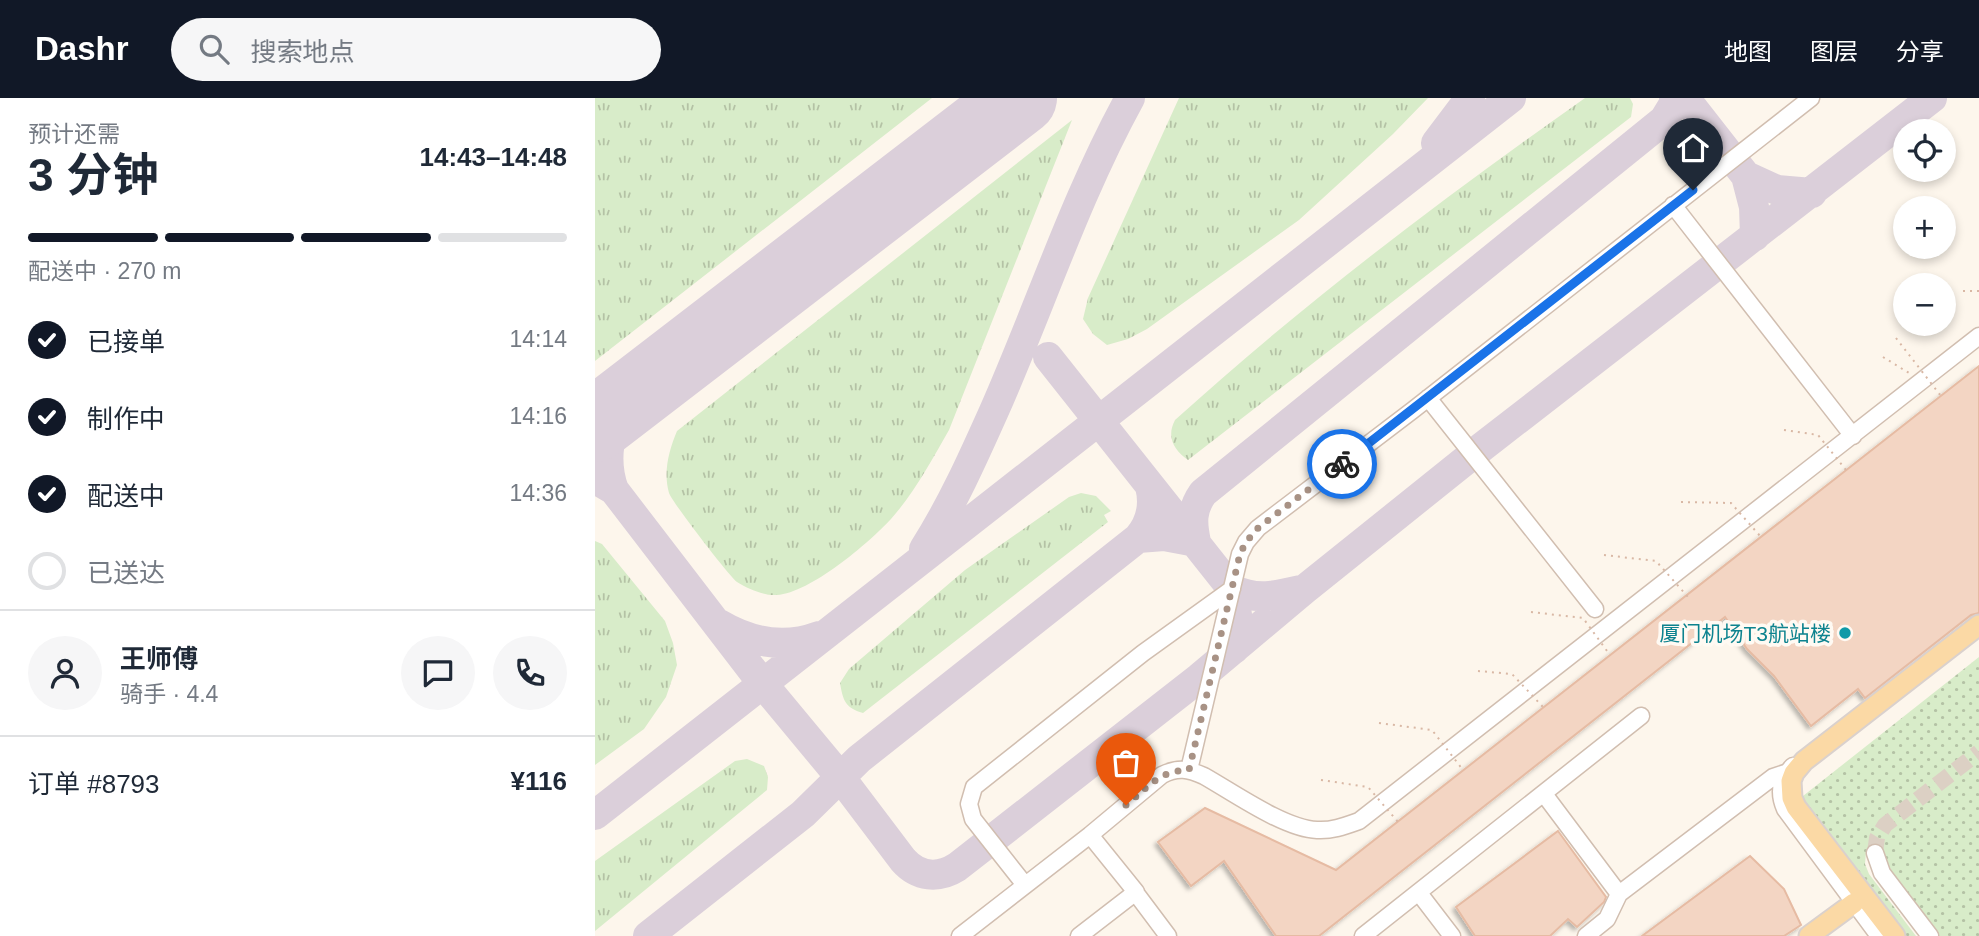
<!DOCTYPE html>
<html lang="zh">
<meta charset="utf-8">
<style>
:root{--surface:#fff;--page:#f6f6f7;--text:#1f2937;--muted:#747a83;--line:#e0e1e3;--accent:#111827}
body{margin:0;font-family:Arial,"Noto Sans SC",sans-serif;background:var(--page);color:var(--text);height:100vh;display:flex;flex-direction:column;font-size:26px;white-space:nowrap}
*{box-sizing:border-box;margin:0}
p{font-size:23px;color:var(--muted)}
.icon{flex:none;width:38px;height:38px;fill:none;stroke:currentColor;stroke-width:2;stroke-linecap:round;stroke-linejoin:round}
.map{position:relative;flex:1;overflow:hidden}
.side{display:flex;flex-direction:column;background:var(--surface);width:595px}
.side>*{flex:none}
.buttons{position:absolute;left:1298px;top:21px;display:grid;gap:14px}
.buttons a{display:grid;place-items:center;width:63px;height:63px;border-radius:50%;background:var(--surface);box-shadow:0 4px 10px #0003;font-size:35px}
.pin{position:absolute;display:grid;place-items:center;width:60px;height:60px;color:#fff;margin:-72px -30px;border-radius:50% 50% 50% 0;rotate:-45deg;box-shadow:0 0 7px #0007}
.pin .icon{rotate:45deg}
.courier{position:absolute;display:grid;place-items:center;width:70px;height:70px;margin:-35px;border:5px solid #1a73e8;border-radius:50%;background:#fff;color:#222;box-shadow:0 2px 9px #0007}
.headline em{font-style:normal;font-weight:700}
.headline div{display:flex;flex-direction:column-reverse}
.headline{display:flex;align-items:center;justify-content:space-between;height:119px;padding:0 28px}
h1{font-size:46px;font-weight:700;line-height:52px}
.bar{display:grid;grid-template-columns:repeat(4,1fr);gap:10px 7px;align-content:center;height:84px;padding:0 28px}
.bar i{height:9px;border-radius:5px;background:var(--line)}
.bar .current{background:var(--accent)}
.bar p{grid-column:span 4}
.line{display:flex;align-items:center;gap:18px;padding:0 28px;border-top:2px solid var(--line)}
.line div{flex:1}
.round{display:grid;place-items:center;flex:none;width:74px;height:74px;border-radius:37px;background:var(--page)}
ol{padding:0 28px;list-style:none}
li{display:flex;align-items:center;gap:21px;height:77px}
li p{margin-inline-start:auto}
li .icon{padding:7px;border-radius:50%;background:var(--accent);color:#fff;stroke-width:4}
li:last-child{color:var(--muted)}
li i{width:38px;height:38px;border:4px solid var(--line);border-radius:50%}
header{display:flex;align-items:center;gap:42px;box-sizing:border-box;height:98px;padding:0 35px;background:var(--accent);color:#fff}
header strong{font-size:33px}
nav{display:flex;gap:38px;margin-inline-start:auto;font-size:24px}
.search{width:490px;height:63px;background:var(--page);display:flex;align-items:center;gap:18px;box-sizing:border-box;padding:0 24px;border-radius:38px;color:var(--muted);font-size:26px}
main{display:flex;flex:1;min-height:0}
.map>svg:first-child{display:block}
.grass{fill:url(#grass-tufts)}
.park{fill:url(#park-dots)}
.lines{fill:none;stroke-linecap:round;stroke-linejoin:round}
.taxiway{stroke:#dbcfda;stroke-width:30}
.runway{stroke:#dbcfda;stroke-width:74}
.building{fill:#f3d5c3;stroke:#e6bba3;stroke-width:2;filter:url(#shadow)}
.minor-tunnel{stroke:#dcd0c4;stroke-width:16;stroke-dasharray:16 8;stroke-linecap:butt}
.minor-casing{stroke:#d1beb0;stroke-width:19}
.major-casing{stroke:#dad1cd;stroke-width:23}
.path{stroke:#d9b8a5;stroke-width:2;stroke-dasharray:2 5;stroke-linecap:butt}
.minor{stroke:#fff;stroke-width:16}
.major{stroke:#fbd9a5;stroke-width:19}
.path-bridge{stroke:#d9b8a5;stroke-width:2;stroke-dasharray:2 5;stroke-linecap:butt}
.done{stroke:#a89285;stroke-width:7;stroke-dasharray:0 12.6}
.route{stroke:#1a73e8;stroke-width:9}
.culture-dot{fill:#0f9aa8;stroke:#fffaf3;stroke-width:2.5}
.labels{text-anchor:middle;dominant-baseline:central;stroke-width:7;stroke-linejoin:round;paint-order:stroke}
.culture-label{font-size:21px;fill:#0d838f;stroke:#fffaf3;text-anchor:end}
</style>
<header>
<strong>Dashr</strong>
<div class="search"><svg class="icon" aria-label="search" viewBox="0 0 24 24"><circle cx="10" cy="10" r="6"/><path d="M15 15l6 6"/></svg>搜索地点</div>
<nav><a>地图</a><a>图层</a><a>分享</a></nav>
</header>
<main>
<section class="side">
<div class="headline"><div><h1>3 分钟</h1><p>预计还需</p></div><em>14:43–14:48</em></div>
<div class="bar"><i class="current"></i><i class="current"></i><i class="current"></i><i></i><p>配送中 · 270 m</p></div>
<ol>
<li><svg class="icon" aria-label="check" viewBox="0 0 24 24"><path d="M5 12l5 5 9-10"/></svg>已接单<p>14:14</p></li>
<li><svg class="icon" aria-label="check" viewBox="0 0 24 24"><path d="M5 12l5 5 9-10"/></svg>制作中<p>14:16</p></li>
<li><svg class="icon" aria-label="check" viewBox="0 0 24 24"><path d="M5 12l5 5 9-10"/></svg>配送中<p>14:36</p></li>
<li><i></i>已送达</li>
</ol>
<div class="line" style="height:126px"><a class="round"><svg class="icon" aria-label="person" viewBox="0 0 24 24"><circle cx="12" cy="8" r="4"/><path d="M4 21q1-7 8-7t8 7"/></svg></a><div><b>王师傅</b><p>骑手 · 4.4</p></div><a class="round"><svg class="icon" aria-label="chat" viewBox="0 0 24 24"><path d="M4 5h16v11H9l-5 4z"/></svg></a><a class="round"><svg class="icon" aria-label="phone" viewBox="0 0 24 24"><path d="M5 4h4l2 5-3 2q2 4 5 5l2-3 5 2v4C11 20 4 13 5 4z"/></svg></a></div>
<div class="line" style="height:91px"><div>订单 #8793</div><b>¥116</b></div>
</section>
<div class="map">
<svg width="1384" height="838" viewBox="0 0 1384 838">
<defs>
<pattern id="grass-tufts" width="24" height="20" patternUnits="userSpaceOnUse" patternTransform="scale(1.75)"><rect width="24" height="20" fill="#d8ecc9"/><path d="M3 7l-1-3M5 7V3M7 7l1-3M15 17l-1-3M17 17v-4M19 17l1-3" fill="none" stroke="#b4c2a5"/></pattern>
<pattern id="park-dots" width="8" height="8" patternUnits="userSpaceOnUse" patternTransform="scale(1.75)"><rect width="8" height="8" fill="#d8ecc9"/><path d="M2 2h.1M6 6h.1" fill="none" stroke="#b4c2a5" stroke-width="1.8" stroke-linecap="round"/></pattern>
<filter id="shadow"><feDropShadow dx="-3" dy="3" stdDeviation="2" flood-color="#0004"/></filter>
</defs>
<rect width="100%" height="100%" fill="#fdf6ec"/>
<!-- grass -->
<path class="grass" d="M0 0H337L0 263Z
M584 0H833L798 36 704 122 552 231 533 241 512 247 498 236 488 221 493 200Z
M990 0H1035L1038 6 1036 19 593 362C579 352 571 339 580 322 709 205 848 100 990 0Z
M477 22 354 332C337 362 319 395 296 421 274 445 215 495 182 497 170 498 153 491 142 484 134 478 77 404 74 395 68 374 74 352 82 333Z
M486 395 501 398 516 413 509 417 513 424 268 615C250 610 248 602 245 585L254 571 370 472 474 399Z
M0 443 7 446 70 523 78 545 82 567 71 599 49 631 0 667Z
M152 661 169 668 173 679 172 692 0 833V763L140 663Z"/>
<!-- park -->
<path class="park" d="M1384 559V838H1344L1292 773 1287 756 1271 754 1270 766 1274 776 1321 838H1309L1208 712V698Z"/>
<g class="lines">
<!-- taxiway -->
<path class="taxiway" d="M1090 0 1151 78
M841 45 875 0
M1160 138 1159 109 1151 78 1182 92 1217 95
M453 259 637 491
M0 381 19 392C8 362 14 330 31 303
M19 392 168 586 246 680 308 762C323 779 343 781 362 769L604 580 710 491 887 349 1337 0
M543 440 569 438 601 444C597 425 596 412 608 395L1069 22 1080 4 1079 0
M329 451C357 407 378 360 399 313 445 209 480 100 535 0
M124 526C156 545 189 551 224 538
M639 551C646 530 642 513 637 491 661 503 681 498 706 492
M0 717 916 0
M53 838 208 716 264 661 543 440C556 425 560 408 555 388"/>
<!-- runway -->
<path class="runway" d="M0 327 425 0"/>
</g>
<!-- building -->
<path class="building" d="M1384 268V515L1376 517 1270 600 1263 591 1216 628 1179 578 1152 551 1130 519 724 838H681L629 763 596 788 563 744 610 710 741 772Z
M963 733 1011 799 1009 804 982 829 973 821 955 838H880L861 809Z
M1155 758 1189 791 1206 827 1189 838H1047Z"/>
<g class="lines">
<!-- minor-tunnel -->
<path class="minor-tunnel" d="M1280 755 1282 740 1290 727 1384 654"/>
<!-- minor casing -->
<g class="minor-casing">
<path id="minor" d="M1078 107 1258 338
M833 300 1000 511
M1198 668C1185 681 1183 695 1190 711L1284 838
M594 672 645 456 651 444 663 430 818 312 1216 0
M949 696 1024 796 1178 679 1193 674
M1280 755 1287 775 1335 838
M430 787 378 721 374 706 379 689 548 555 637 491
M540 794 573 838
M824 795 857 838
M365 838 495 737 567 677C583 669 593 671 609 678 639 695 690 731 722 732 737 733 750 728 764 723L1384 238
M484 838 541 794 495 737
M768 838 1046 618
M991 838 1012 821 1024 796"/>
</g>
<!-- major casing -->
<g class="major-casing">
<path id="major" d="M1214 838 1259 805
M1300 838 1201 709 1197 700 1196 683 1199 675 1209 663 1384 527"/>
</g>
<!-- path -->
<path class="path" d="M1368 193H1384
M1288 259 1314 275"/>
<!-- minor -->
<use href="#minor" class="minor"/>
<!-- major -->
<use href="#major" class="major"/>
<!-- path-bridge -->
<path class="path-bridge" d="M1301 240 1346 298
M1189 332 1223 337 1251 372
M1086 404 1136 405 1166 439
M1009 457 1061 463 1093 499
M936 514 988 520 1015 557
M883 573 917 576 948 609
M784 625 837 632 868 672
M726 682 773 689 803 724"/>
</g>
<g class="lines">
<!-- done -->
<path class="done" d="M531 707C552 690 565 672 594 672L645 456 651 444 663 430 747 366"/>
<!-- route -->
<path class="route" d="M747 366 1098 92"/>
</g>
<!-- markers -->
<circle class="culture-dot" cx="1250" cy="535" r="7"/>
<g class="labels">
<!-- culture labels -->
<g class="culture-label">
<text x="1236" y="535">厦门机场T3航站楼</text>
</g>
</g>
</svg>
<div class="buttons">
<a><svg class="icon" aria-label="locate" viewBox="0 0 24 24"><circle cx="12" cy="12" r="6"/><path d="M12 2v4M12 18v4M2 12h4M18 12h4"/></svg></a>
<a>+</a>
<a>−</a>
</div>
<div class="pin" style="left:531px;top:707px;background:#ea580c"><svg class="icon" aria-label="bag" viewBox="0 0 24 24"><path d="M5 8h14l-1 12H6zM9 8a3 3 0 0 1 6 0"/></svg></div>
<div class="pin" style="left:1098px;top:92px;background:#1f2937"><svg class="icon" aria-label="home" viewBox="0 0 24 24"><path d="M3 11l9-7 9 7M6 9v11h12V9"/></svg></div>
<div class="courier" style="left:747px;top:366px"><svg class="icon" aria-label="bike" viewBox="0 0 24 24"><circle cx="6" cy="16" r="4"/><circle cx="18" cy="16" r="4"/><path d="M6 16l4-8h5l3 8M10 8l3 8H6M13 5h3"/></svg></div>
</div>
</main>
